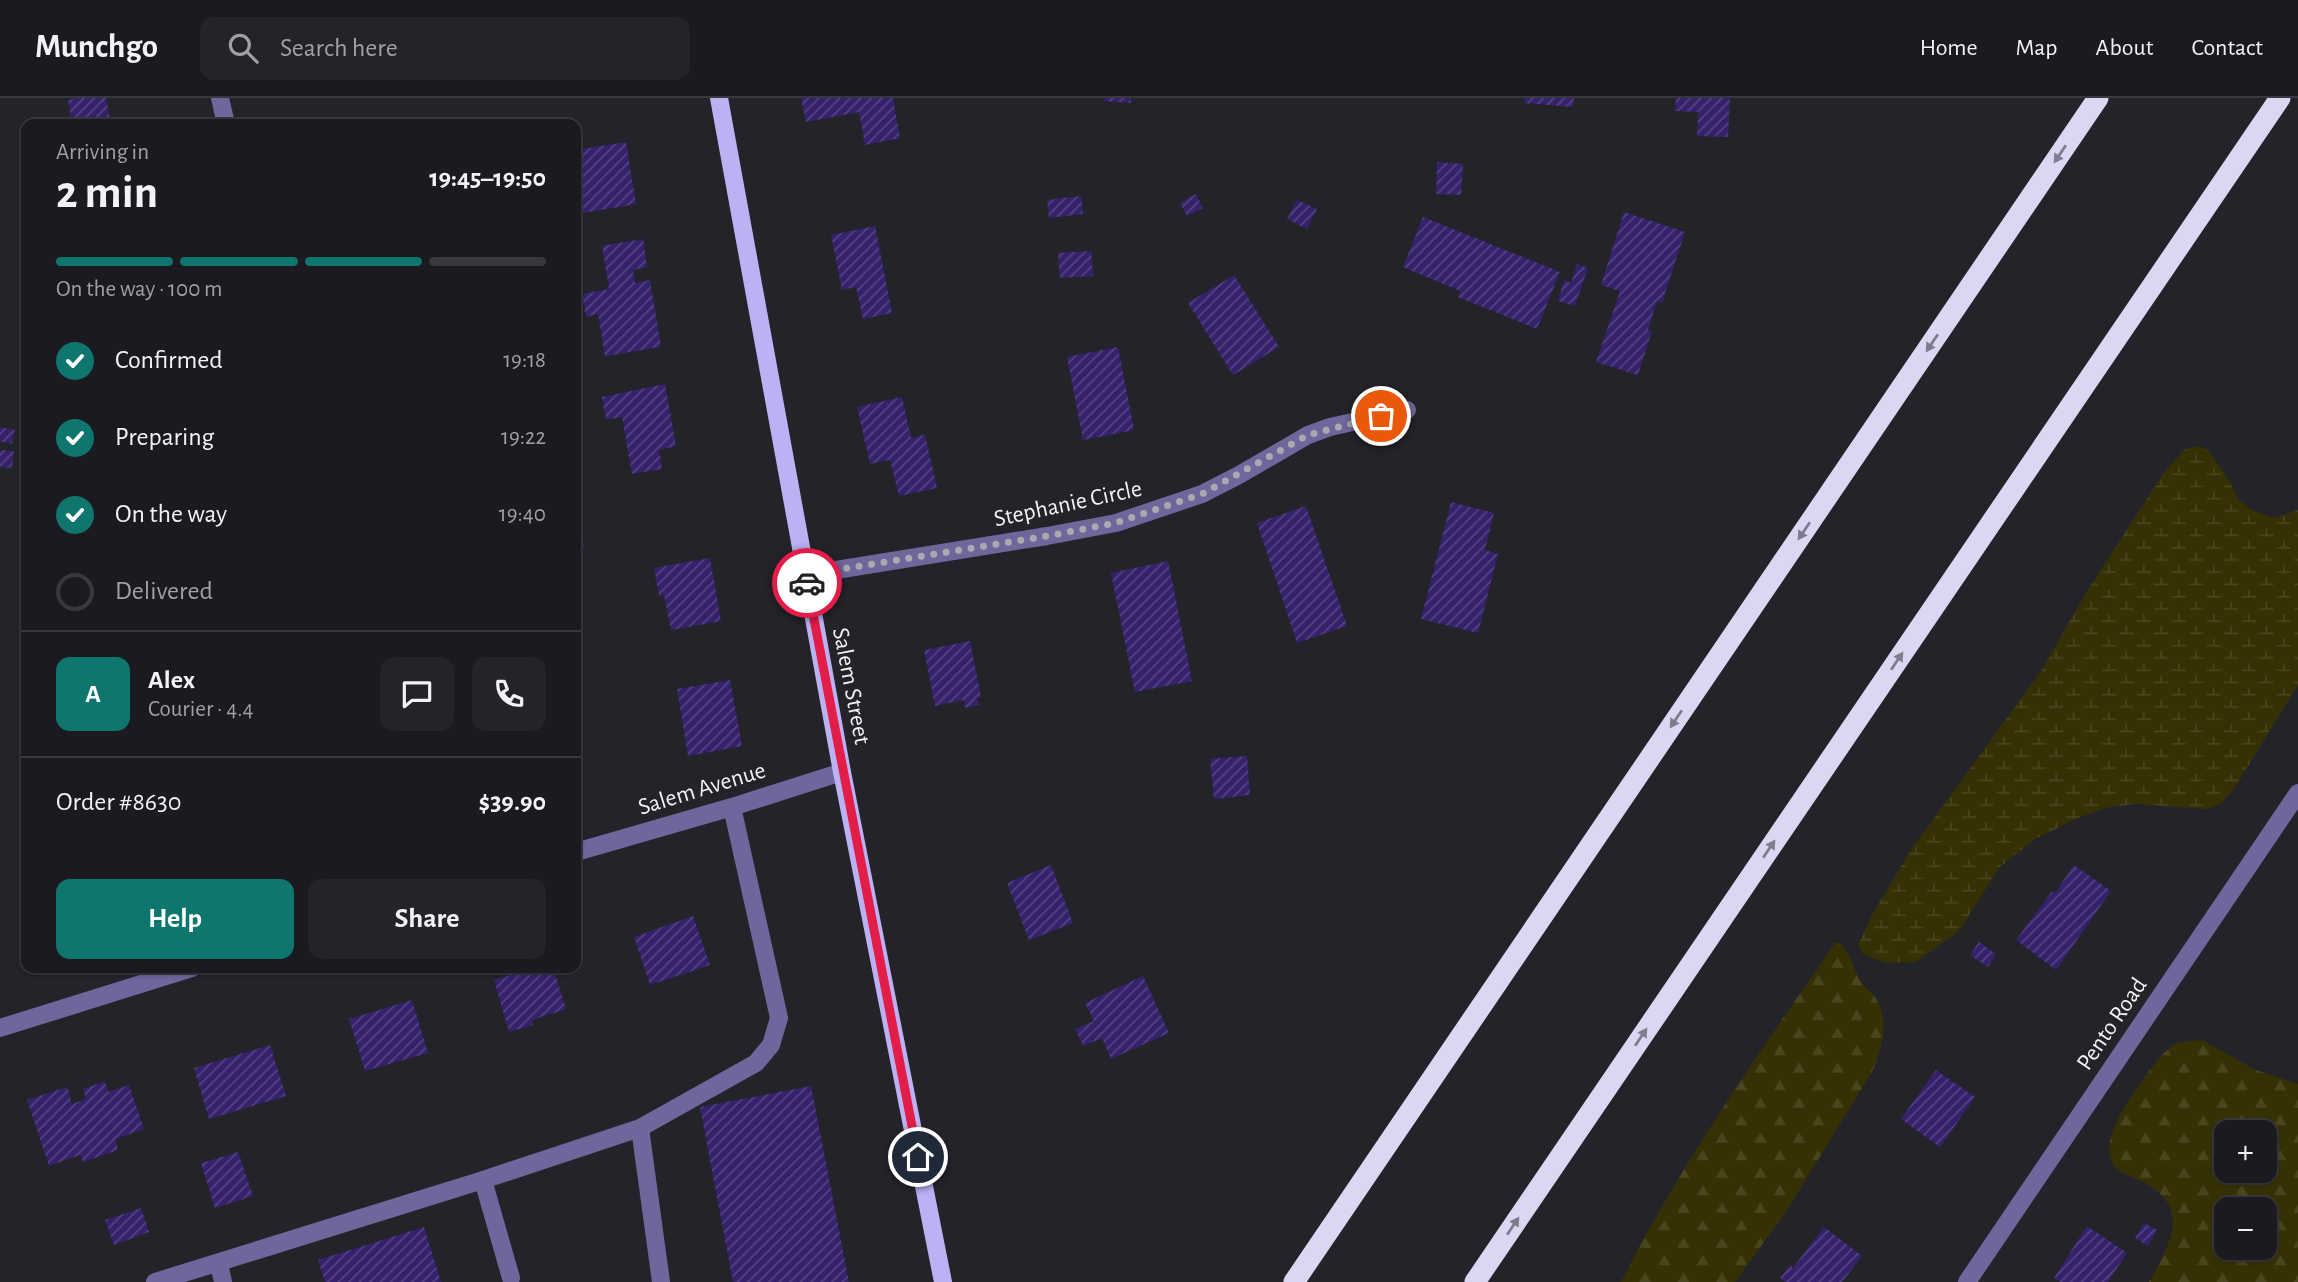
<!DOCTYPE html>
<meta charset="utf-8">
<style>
:root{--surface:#1a1a20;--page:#232329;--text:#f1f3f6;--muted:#9fa1a5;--line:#38383e;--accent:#0f766e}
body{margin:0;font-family:"Alegreya Sans",sans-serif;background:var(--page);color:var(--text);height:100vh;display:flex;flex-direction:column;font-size:26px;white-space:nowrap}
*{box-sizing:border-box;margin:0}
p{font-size:23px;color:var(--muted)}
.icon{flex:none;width:38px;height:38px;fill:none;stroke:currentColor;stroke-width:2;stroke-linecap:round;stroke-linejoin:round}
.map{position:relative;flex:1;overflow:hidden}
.side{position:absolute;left:21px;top:21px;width:560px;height:854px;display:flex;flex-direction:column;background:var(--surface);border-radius:14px;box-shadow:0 2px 5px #0004,0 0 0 2px var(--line)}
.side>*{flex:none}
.tools{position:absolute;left:2214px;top:1022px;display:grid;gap:14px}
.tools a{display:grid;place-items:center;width:63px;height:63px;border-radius:14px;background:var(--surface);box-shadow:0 2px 5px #0004,0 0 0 2px var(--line);font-size:35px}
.pin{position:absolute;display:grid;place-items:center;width:60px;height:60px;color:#fff;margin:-30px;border:4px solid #fff;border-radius:50%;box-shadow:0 2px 7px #0007}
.courier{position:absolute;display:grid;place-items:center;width:70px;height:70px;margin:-35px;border:5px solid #e11d48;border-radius:50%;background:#fff;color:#222;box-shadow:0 2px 9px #0007}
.summary em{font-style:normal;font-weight:600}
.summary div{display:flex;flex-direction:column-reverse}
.summary{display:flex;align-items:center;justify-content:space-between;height:119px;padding:0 35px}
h1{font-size:46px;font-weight:600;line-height:52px}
.bar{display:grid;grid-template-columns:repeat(4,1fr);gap:10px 7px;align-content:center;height:84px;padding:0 35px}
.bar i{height:9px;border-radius:5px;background:var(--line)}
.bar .active{background:var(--accent)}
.bar p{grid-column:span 4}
.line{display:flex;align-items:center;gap:18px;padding:0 35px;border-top:2px solid var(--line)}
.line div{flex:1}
.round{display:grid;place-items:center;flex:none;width:74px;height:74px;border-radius:14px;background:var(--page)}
ol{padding:0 35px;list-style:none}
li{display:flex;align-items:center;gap:21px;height:77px}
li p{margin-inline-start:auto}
li .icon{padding:7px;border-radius:50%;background:var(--accent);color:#fff;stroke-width:4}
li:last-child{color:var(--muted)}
li i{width:38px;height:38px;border:4px solid var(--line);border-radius:50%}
.action{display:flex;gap:14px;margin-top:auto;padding:14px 35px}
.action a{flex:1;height:80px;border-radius:14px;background:var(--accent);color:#fff;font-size:28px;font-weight:600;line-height:80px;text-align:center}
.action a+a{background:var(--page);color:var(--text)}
header{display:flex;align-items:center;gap:42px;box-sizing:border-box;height:98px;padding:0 35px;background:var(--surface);border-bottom:2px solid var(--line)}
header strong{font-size:33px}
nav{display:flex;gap:38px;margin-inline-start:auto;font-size:24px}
.search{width:490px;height:63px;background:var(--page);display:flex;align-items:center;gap:18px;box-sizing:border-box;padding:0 24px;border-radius:14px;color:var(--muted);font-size:26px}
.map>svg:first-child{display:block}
.forest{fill:url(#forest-firs);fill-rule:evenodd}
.wetland{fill:url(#wetland-marsh)}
.building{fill:url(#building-hatch)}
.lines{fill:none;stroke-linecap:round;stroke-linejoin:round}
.minor{stroke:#6f679c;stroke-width:18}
.major{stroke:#bbb2f4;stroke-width:18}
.highway{stroke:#dad7f2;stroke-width:21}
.oneway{fill:#7e7d8e}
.done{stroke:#a9a9af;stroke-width:7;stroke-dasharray:0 12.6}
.route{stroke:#e11d48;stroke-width:9}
.labels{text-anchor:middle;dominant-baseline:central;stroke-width:7;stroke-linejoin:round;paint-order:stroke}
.street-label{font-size:24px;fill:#f1f1f6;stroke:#23232a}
</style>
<header>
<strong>Munchgo</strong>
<div class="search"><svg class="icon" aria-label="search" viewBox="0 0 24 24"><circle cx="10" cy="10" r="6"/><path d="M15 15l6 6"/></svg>Search here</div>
<nav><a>Home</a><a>Map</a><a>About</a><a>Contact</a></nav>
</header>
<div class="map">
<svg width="2298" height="1184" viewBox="0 0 2298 1184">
<defs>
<pattern id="forest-firs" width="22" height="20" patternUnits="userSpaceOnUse" patternTransform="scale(1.75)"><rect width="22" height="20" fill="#353105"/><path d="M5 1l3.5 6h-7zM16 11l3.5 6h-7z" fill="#49451e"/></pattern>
<pattern id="wetland-marsh" width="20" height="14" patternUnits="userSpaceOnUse" patternTransform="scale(1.75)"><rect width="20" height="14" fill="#353105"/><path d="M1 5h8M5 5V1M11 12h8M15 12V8" fill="none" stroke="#49451e"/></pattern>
<pattern id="building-hatch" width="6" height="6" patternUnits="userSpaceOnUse" patternTransform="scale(1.75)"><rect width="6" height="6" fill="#36226c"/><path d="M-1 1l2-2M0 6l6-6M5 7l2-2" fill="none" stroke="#544382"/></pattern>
</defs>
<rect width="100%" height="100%" fill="#23232a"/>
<!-- forest -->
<path class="forest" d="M1835 845H1840C1851 856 1853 870 1860 883 1864 889 1871 893 1875 899 1890 922 1882 949 1873 972L1786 1114 1735 1184H1621C1681 1065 1759 955 1835 845Z
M2202 942 2256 972 2298 986V1184H2149C2172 1143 2193 1108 2139 1082 2130 1078 2117 1074 2112 1065 2106 1053 2111 1035 2117 1023 2125 1006 2159 954 2175 946 2182 943 2194 943 2202 942ZM2226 1034H2264V1073H2226ZM2226 1111H2264V1150H2226Z"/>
<!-- wetland -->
<path class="wetland" d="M2199 348 2208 352 2229 382 2238 401 2252 412 2275 420 2298 412V587L2234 691 2220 706 2205 711 2135 706 2109 709 2080 719 2035 741 1999 770 1959 833 1916 864 1885 865 1863 856 1858 847 1871 819 1910 753 2041 573 2087 493 2165 373 2185 351Z"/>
<!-- building -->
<path class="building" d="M77 0H106L111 26 72 25 68 2Z
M801 0H893L900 40 865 47 859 14 806 24Z
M1105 0H1131V5L1104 3Z
M1524 0H1574L1573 9 1524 5Z
M1676 0H1730L1728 39 1697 38 1698 14 1675 13Z
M626 44 636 106 583 115 576 76V52Z
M1437 64 1463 66 1461 97 1436 96Z
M1196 96 1203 110 1187 118 1180 105Z
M1081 98 1083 116 1049 120 1047 102Z
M1297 102 1317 111 1307 131 1287 121Z
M1624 114 1685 134 1662 205 1657 203 1648 232 1652 233 1638 277 1596 264 1620 193 1601 187Z
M1423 119 1560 174 1537 231 1458 199 1460 193 1403 169Z
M875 128 892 215 863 221 856 189 842 192 831 137Z
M643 141 647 169 633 172 635 185 650 182 661 249 605 258 598 216 586 219 582 196 609 191 602 148Z
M1091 153 1093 178 1060 180 1058 155Z
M1577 166 1588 170 1575 208 1558 203 1564 182 1571 185Z
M1234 177 1279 249 1233 277 1188 205Z
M1118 249 1134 332 1083 342 1067 259Z
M23 259H26V289H21Z
M665 286 676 348 659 352 662 371 632 376 622 319 606 322 602 299Z
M902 299 911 340 925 337 937 390 899 398 890 362 870 366 857 309Z
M0 329 15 332 12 346 0 343Z
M0 352 14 353 12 370 0 369Z
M1451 404 1494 415 1485 452 1498 456 1478 535 1421 521Z
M1306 408 1347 528 1297 545 1257 425Z
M576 425H580L584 449 576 450Z
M710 460 721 523 671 532 664 497 659 498 654 470Z
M1168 463 1192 583 1135 594 1111 475Z
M970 543 981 599 977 600 979 607 965 610 964 602 935 608 924 552Z
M19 546H26V562L20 563Z
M730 582 742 648 688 658 677 591Z
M1247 658 1250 697 1214 701 1210 661Z
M1051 767 1073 825 1029 842 1007 785Z
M2074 767 2111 793 2056 872 2016 842 2052 793 2055 795Z
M693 818 710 867 650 887 634 839Z
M1979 844 1996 856 1988 869 1970 857Z
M534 870H553L566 911 532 922 533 927 509 934 494 882Z
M1143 878 1169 935 1111 961 1102 940 1083 948 1075 931 1094 923 1085 905Z
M412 902 428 955 365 973 349 921Z
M270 947 286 998 209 1021 194 970Z
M1936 972 1975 999 1940 1049 1901 1021Z
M105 983 108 994 129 987 144 1031 115 1041 118 1052 83 1064 80 1057 49 1068 27 1002 67 989 72 1006 86 1001 83 991Z
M811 988 849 1184H733L700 1009Z
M238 1054 253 1098 215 1110 201 1065Z
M141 1110 149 1134 114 1147 105 1122Z
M2144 1125 2157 1132 2148 1148 2135 1140Z
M2087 1128 2127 1155 2108 1184H2060L2054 1180Z
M424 1129 441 1184H325L318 1162Z
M1824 1129 1862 1158 1842 1184H1785L1780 1180 1790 1167 1793 1170Z"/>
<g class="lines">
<!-- minor -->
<path class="minor" d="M220 0 226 26
M805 477 1047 438 1116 425 1202 396 1239 377 1308 337 1330 329 1407 312
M576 754 732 709 842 674
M0 930 192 870
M640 1030 661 1184
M483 1082 511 1180
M219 1166 223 1184
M155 1184 483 1082 640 1030 756 965 771 947 779 920 732 709
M1967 1184 2298 695"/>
<!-- major -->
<path class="major" d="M719 0 842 674 943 1184"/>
<!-- highway -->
<path class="highway" d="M1294 1184 2098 0
M1475 1184 2280 0"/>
</g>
<!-- one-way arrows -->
<defs><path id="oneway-solid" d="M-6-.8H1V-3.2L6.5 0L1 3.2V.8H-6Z" transform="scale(1.75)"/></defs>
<g class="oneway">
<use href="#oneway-solid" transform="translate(2060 56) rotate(124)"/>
<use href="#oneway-solid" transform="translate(1932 245) rotate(124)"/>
<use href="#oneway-solid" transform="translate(1804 433) rotate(124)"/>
<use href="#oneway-solid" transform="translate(1897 563) rotate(-56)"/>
<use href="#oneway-solid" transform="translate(1676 621) rotate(124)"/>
<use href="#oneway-solid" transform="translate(1769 751) rotate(-56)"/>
<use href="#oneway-solid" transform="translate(1641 939) rotate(-56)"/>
<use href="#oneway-solid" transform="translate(1513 1128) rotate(-56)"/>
</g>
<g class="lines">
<!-- done -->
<path class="done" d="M807 485 805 477 1047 438 1115 425 1202 396 1308 337 1381 318"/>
<!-- route -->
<path class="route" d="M807 485 918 1059"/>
</g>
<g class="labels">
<!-- street labels -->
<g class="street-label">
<text transform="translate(1068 406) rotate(-12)">Stephanie Circle</text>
<text transform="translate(851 588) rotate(79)">Salem Street</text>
<text transform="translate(702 691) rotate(-17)">Salem Avenue</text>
<text transform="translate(2112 926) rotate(-56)">Pento Road</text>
</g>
</g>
</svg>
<div class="tools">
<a>+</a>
<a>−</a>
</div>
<div class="pin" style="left:1381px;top:318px;background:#ea580c"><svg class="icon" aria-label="bag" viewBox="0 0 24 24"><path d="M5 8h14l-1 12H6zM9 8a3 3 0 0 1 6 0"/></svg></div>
<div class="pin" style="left:918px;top:1059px;background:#1f2937"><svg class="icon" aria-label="home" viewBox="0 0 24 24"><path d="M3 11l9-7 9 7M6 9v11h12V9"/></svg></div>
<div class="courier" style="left:807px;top:485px"><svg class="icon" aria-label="car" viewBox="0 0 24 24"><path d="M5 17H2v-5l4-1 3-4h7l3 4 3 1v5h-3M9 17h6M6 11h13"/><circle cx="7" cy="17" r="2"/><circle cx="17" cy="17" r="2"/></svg></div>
<section class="side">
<div class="summary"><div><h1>2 min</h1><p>Arriving in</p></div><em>19:45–19:50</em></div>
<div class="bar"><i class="active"></i><i class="active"></i><i class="active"></i><i></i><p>On the way · 100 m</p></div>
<ol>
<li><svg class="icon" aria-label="check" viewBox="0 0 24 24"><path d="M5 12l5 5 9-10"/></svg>Confirmed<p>19:18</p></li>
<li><svg class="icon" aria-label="check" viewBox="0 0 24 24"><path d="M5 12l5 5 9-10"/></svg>Preparing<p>19:22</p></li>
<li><svg class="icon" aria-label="check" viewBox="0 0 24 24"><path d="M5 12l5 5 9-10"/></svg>On the way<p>19:40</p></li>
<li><i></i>Delivered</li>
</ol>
<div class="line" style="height:126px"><b class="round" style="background:var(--accent);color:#fff">A</b><div><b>Alex</b><p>Courier · 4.4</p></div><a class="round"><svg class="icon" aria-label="chat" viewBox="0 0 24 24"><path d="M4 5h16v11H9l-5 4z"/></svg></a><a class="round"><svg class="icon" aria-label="phone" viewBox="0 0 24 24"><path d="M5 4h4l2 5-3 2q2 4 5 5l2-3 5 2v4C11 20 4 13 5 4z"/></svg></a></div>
<div class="line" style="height:91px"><div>Order #8630</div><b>$39.90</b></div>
<div class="action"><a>Help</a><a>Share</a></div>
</section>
</div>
